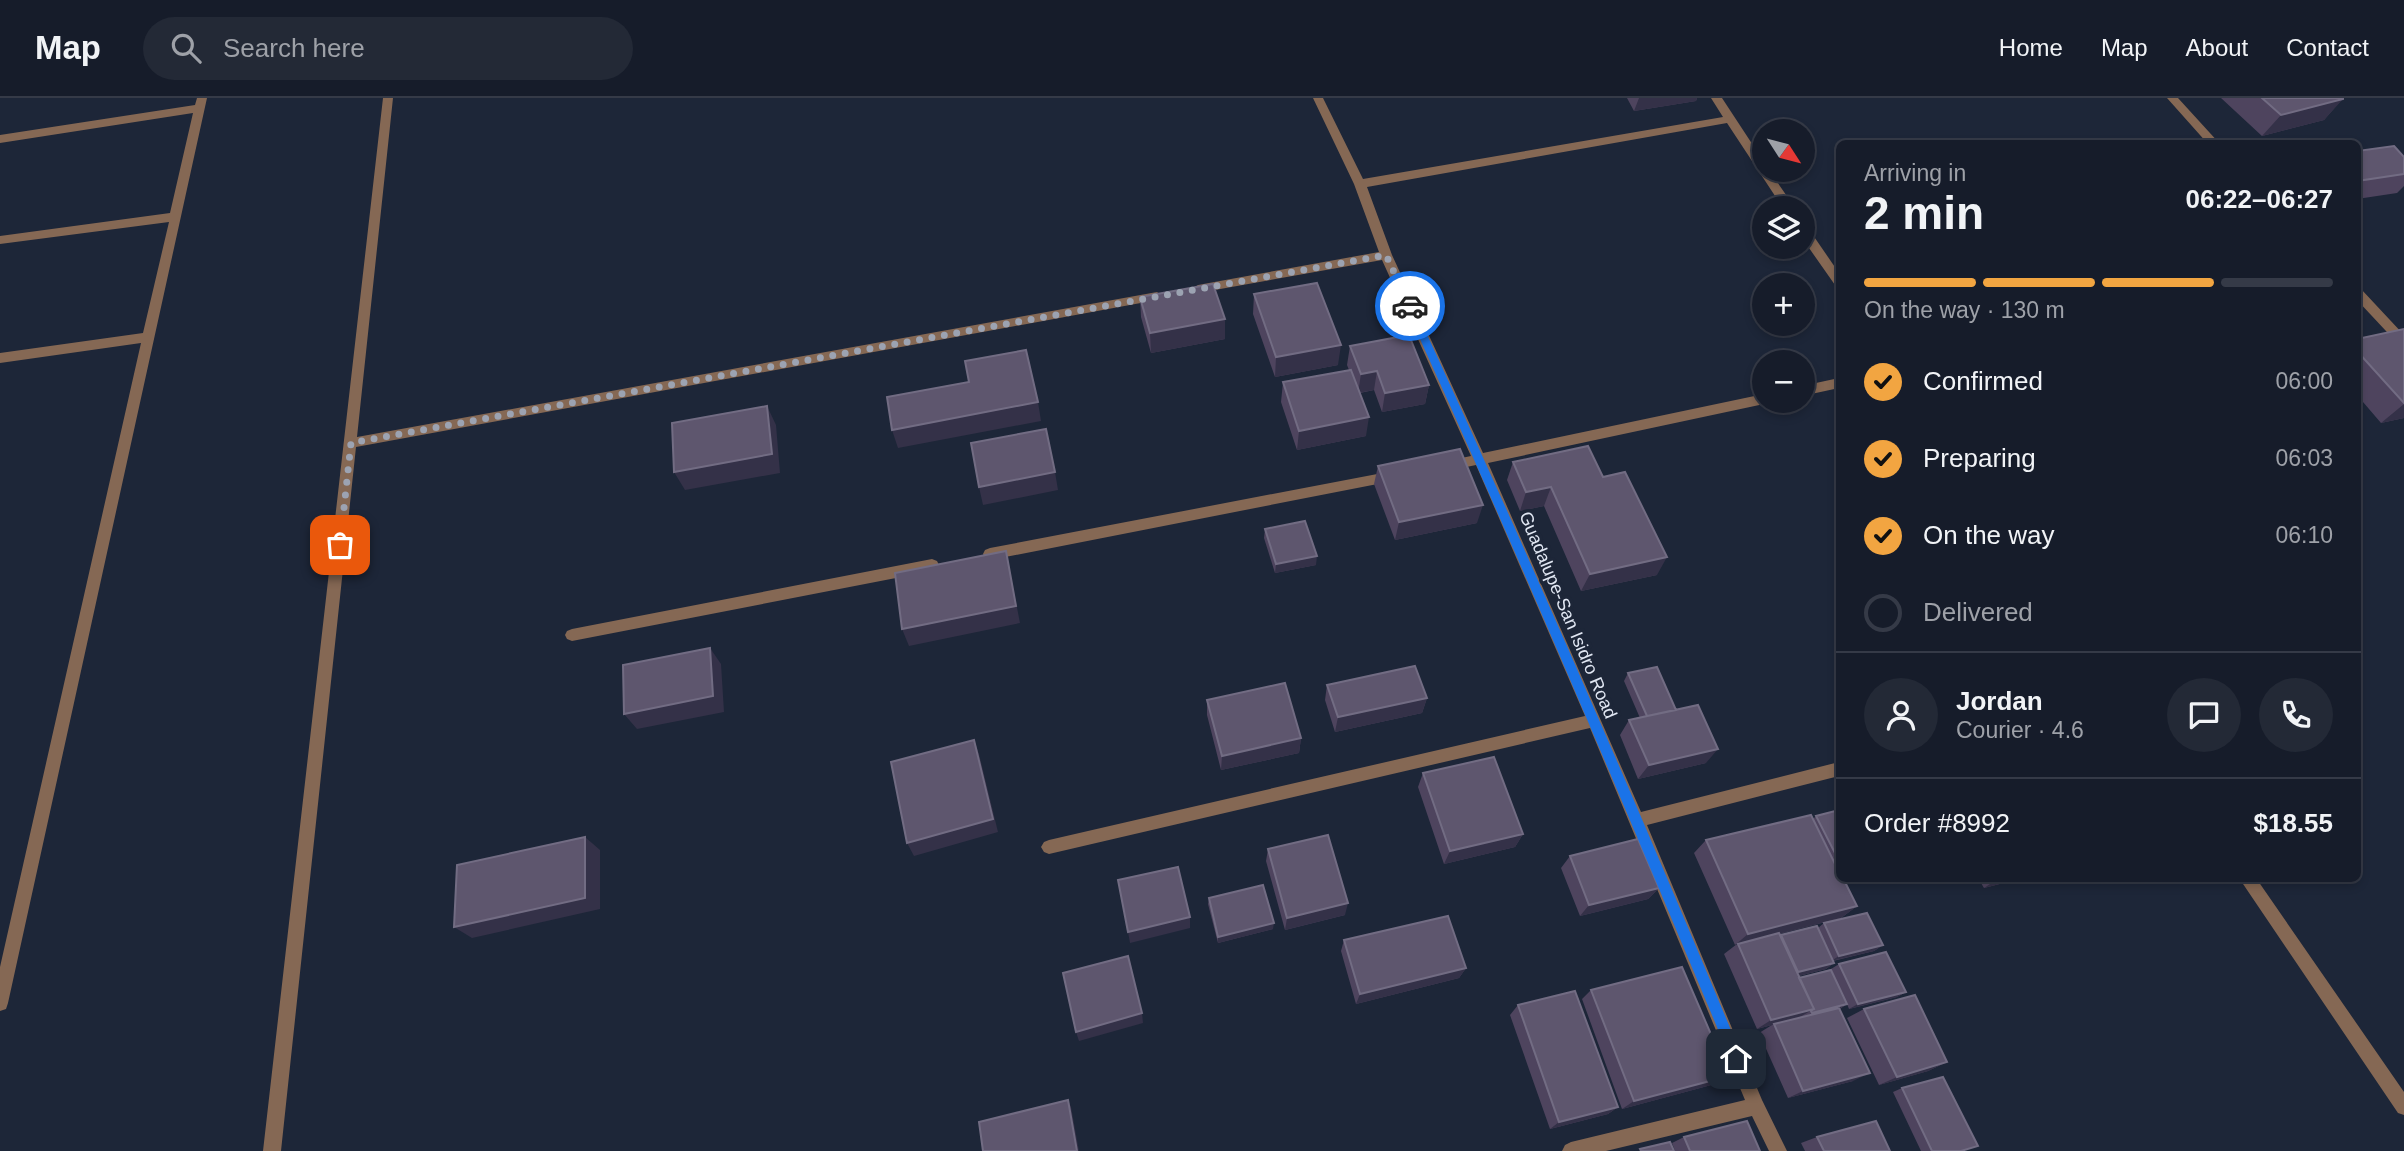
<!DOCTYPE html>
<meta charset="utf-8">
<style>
:root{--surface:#161c2a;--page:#232936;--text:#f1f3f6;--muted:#9ea1a8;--line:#353a47;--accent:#f2a541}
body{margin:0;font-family:Arial,sans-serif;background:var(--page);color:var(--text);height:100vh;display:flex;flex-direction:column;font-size:26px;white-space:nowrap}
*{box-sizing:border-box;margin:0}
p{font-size:23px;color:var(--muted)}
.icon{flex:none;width:38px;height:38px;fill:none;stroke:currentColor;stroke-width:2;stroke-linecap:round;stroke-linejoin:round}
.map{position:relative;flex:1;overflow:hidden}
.side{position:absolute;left:1836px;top:42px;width:525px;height:742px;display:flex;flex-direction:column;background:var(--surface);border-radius:10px;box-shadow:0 4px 10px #0003,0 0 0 2px var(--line)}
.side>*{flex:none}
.needle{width:46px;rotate:126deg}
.tools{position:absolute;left:1752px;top:21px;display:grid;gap:14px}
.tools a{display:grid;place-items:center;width:63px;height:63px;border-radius:50%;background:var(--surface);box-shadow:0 4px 10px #0003,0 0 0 2px var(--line);font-size:35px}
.pin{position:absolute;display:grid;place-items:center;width:60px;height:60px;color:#fff;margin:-30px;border-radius:14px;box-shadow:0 4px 10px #0006}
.courier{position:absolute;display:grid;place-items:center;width:70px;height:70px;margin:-35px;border:5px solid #1a73e8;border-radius:50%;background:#fff;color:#222;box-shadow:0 2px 9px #0007}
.head em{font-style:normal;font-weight:700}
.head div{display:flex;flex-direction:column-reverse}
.head{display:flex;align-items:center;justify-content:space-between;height:119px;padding:0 28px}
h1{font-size:46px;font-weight:700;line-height:52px}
.bar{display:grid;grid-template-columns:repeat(4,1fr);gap:10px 7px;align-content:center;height:84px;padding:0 28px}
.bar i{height:9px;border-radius:5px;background:var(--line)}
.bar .selected{background:var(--accent)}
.bar p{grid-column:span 4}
.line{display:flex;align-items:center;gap:18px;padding:0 28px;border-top:2px solid var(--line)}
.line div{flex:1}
.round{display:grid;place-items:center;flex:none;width:74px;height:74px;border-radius:37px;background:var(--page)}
ol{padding:0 28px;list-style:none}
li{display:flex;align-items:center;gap:21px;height:77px}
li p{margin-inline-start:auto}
li .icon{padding:7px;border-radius:50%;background:var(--accent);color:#111;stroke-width:4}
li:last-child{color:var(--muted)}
li i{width:38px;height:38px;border:4px solid var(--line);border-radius:50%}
header{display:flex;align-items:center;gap:42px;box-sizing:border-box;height:98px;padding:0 35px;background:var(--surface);border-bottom:2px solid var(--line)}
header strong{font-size:33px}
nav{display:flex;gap:38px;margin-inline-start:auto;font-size:24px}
.search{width:490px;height:63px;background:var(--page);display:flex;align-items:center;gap:18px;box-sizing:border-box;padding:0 24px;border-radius:38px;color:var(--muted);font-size:26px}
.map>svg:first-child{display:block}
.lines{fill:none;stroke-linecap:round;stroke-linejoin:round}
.minor{fill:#856854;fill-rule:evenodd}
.wall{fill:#4e445e}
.shaded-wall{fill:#343148}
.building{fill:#5e566e;stroke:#726c83;stroke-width:2}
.route{fill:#1a73e8}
.done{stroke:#9ca3b2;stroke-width:7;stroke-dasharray:0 12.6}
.labels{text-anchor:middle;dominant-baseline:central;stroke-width:7;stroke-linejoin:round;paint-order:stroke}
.street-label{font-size:18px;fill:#e1e7f3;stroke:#1d2638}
</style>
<header>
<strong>Map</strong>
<div class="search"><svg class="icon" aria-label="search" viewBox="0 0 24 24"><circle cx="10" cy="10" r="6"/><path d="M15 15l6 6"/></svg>Search here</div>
<nav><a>Home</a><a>Map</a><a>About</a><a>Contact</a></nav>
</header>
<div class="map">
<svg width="2404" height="1053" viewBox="0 0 2404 1053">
<rect width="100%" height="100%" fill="#1d2638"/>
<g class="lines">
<!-- minor -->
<path class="minor" d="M197 0H207L8 905 6 911 0 913V869L141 245 0 265V255L143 235 169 124 0 146V138L170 115 193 15 0 45V37L195 7Z
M383 0H393L357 339 1157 194 1163 198 1157 202 356 349 281 1053H263Z
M1313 0H1323L1363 81 1723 19 1711 0H1722L1764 64V72H1769L1795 110H1783L1727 25 1367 89 1392 157 1483 355 1764 296V303H1769L1764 306 1488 365 1641 714 1839 664V678L1647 727 1762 1002 1787 1053H1769L1752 1018 1606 1053H1562L1565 1047 1571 1044 1745 1002 1590 630 1049 756 1044 754 1041 749 1044 744 1049 742 1585 618 1476 367 1447 373 1440 368 1442 364 1471 358 1382 162 1198 195 1192 191 1198 187 1379 154 1354 86Z
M2167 0H2178L2220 46H2208Z
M1802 126 1806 127 1839 175V188L1835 187 1802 140Z
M2357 190 2361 191 2404 237V250L2400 248 2357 202Z
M1839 280V290L1802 298V288Z
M1393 373 1400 378 1393 383 990 462 985 460 983 456 985 452 990 450Z
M932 461 937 463 939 467 937 471 932 473 572 543 567 541 565 537 567 533 572 531Z
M2239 780H2256L2404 994V1017L2398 1015Z"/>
</g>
<!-- wall -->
<path class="wall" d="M1627 0H1697L1696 3 1634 13Z
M2221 0H2343L2324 22 2262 38Z
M2357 53 2404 59V88L2397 95 2357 101Z
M1254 196 1338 267 1275 279 1253 216Z
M1140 199 1225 221V241L1151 255 1141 219Z
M2404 231V320L2381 325 2357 297V241Z
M1350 248 1429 287 1425 306 1382 314 1374 292 1360 295 1366 338 1297 352 1281 304 1283 284 1349 272 1347 267Z
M1513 364 1603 379 1657 477 1581 493 1544 408 1520 413 1507 382Z
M1378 368 1477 425 1395 442 1374 386Z
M1265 431 1316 467 1275 475 1264 440Z
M1628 575 1676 612 1706 665 1638 681 1620 637 1629 622 1640 620 1624 583Z
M1327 587 1427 600 1422 615 1335 634 1325 602Z
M1207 602 1301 640 1299 655 1221 672 1207 617Z
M1423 675 1523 736 1515 749 1444 766 1418 689Z
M1839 712V780L1857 808 1841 820 1779 836 1780 838 1818 830 1824 825 1883 847 1874 853 1833 863 1834 865 1826 871 1799 878V880L1831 871 1839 866 1906 894 1897 899 1849 911 1847 906 1840 911 1853 983 1788 1000 1759 935 1772 927 1757 931 1724 856 1737 846 1735 847 1694 755 1706 742 1813 721 1816 718Z
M1268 751 1345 817 1285 832 1266 763Z
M1570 758 1659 790 1648 801 1580 818 1561 770Z
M1978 780H2023L1984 790Z
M1209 800 1273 831 1218 845 1208 806Z
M1344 842 1466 870 1459 880 1356 906 1341 853Z
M1591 892 1729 978 1715 986 1622 1011 1582 901Z
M1518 907 1618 1009 1608 1016 1550 1031 1510 917Z
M1864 911 1947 964 1928 973 1879 987 1847 920Z
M1902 990 1963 1053H1921L1893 994Z
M1684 1039 1760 1053H1675L1672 1045Z
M1817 1039 1890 1053H1805L1801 1045Z"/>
<!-- shaded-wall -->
<path class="shaded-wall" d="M1639 0H1697L1696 3 1634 13Z
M2343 1 2324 22 2262 38 2281 17Z
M1225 221V241L1151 255 1150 235Z
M1341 247 1338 267 1275 279 1276 259Z
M1377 273 1374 292 1358 295 1361 276Z
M1429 287 1425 306 1382 314 1385 295Z
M1038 304 1041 323 898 350 892 332Z
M2404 306V320L2381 325Z
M767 308 776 327 780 375 685 392 674 374Z
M1369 319 1366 338 1297 352 1299 333Z
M1055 374 1058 392 983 407 979 389Z
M1551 389 1544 408 1520 413 1526 394Z
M1483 407 1477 425 1395 442 1399 424Z
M1006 453 1020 525 909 548 902 531Z
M1317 458 1316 467 1275 475 1276 466Z
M1667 459 1657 477 1581 493 1590 476Z
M710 550 721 566 724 614 637 631 624 616Z
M1427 600 1422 615 1335 634 1338 619Z
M1301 640 1299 655 1221 672 1222 658Z
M974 642 979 656 998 734 914 758 907 745Z
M1718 651 1706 665 1638 681 1649 667Z
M1523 736 1515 749 1444 766 1450 753Z
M585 739 600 752V811L472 840 454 829Z
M1999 780H2023L1984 790Z
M1659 790 1648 801 1580 818 1589 807Z
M1348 805 1345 817 1285 832 1287 820Z
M1857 808 1841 820 1735 847 1748 836Z
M1190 819V830L1130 845 1128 834Z
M1274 825 1273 831 1218 845V839Z
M1883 847 1874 853 1831 863 1839 858Z
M1834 865 1826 871 1790 880 1798 874Z
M1466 870 1459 880 1356 906 1360 896Z
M1906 894 1897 899 1849 911 1858 906Z
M1847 906 1839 911 1804 920 1812 915Z
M1814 911 1798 920 1757 931 1771 922Z
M1142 915 1143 925 1079 943 1076 934Z
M1947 964 1928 973 1879 987 1897 979Z
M1870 975 1853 983 1788 1000 1803 993Z
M1729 978 1715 986 1622 1011 1634 1003Z
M1068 1002 1071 1009 1079 1053H1077Z
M1618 1009 1608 1016 1550 1031 1559 1024Z"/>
<!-- building -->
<path class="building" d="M2262 0H2343V1L2281 17Z
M2394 48 2404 59V76L2357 83V53Z
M1317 185 1341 247 1276 259 1254 196Z
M1213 186 1225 221 1150 235 1140 199Z
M2404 231V305L2357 253V241Z
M1409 237 1429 287 1385 295 1377 273 1361 276 1350 248Z
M1026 252 1038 304 892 332 887 299 969 284 965 263Z
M1351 272 1369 319 1299 333 1283 284Z
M767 308 772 356 674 374 672 325Z
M1046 331 1055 374 979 389 971 345Z
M1588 348 1603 379 1625 374 1667 459 1590 476 1551 389 1526 394 1513 364Z
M1460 351 1483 407 1399 424 1378 368Z
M1305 423 1317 458 1276 466 1265 431Z
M1006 453 1016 508 902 531 895 475Z
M710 550 713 598 624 616 623 567Z
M1415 568 1427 600 1338 619 1327 587Z
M1657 569 1676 612 1647 618 1628 575Z
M1285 585 1301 640 1222 658 1207 602Z
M1698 607 1718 651 1649 667 1629 622Z
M974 642 993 721 907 745 891 664Z
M1494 659 1523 736 1450 753 1423 675Z
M1839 712V763L1816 718Z
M1811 717 1839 774V780H1843L1857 808 1748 836 1706 742Z
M1328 737 1348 805 1287 820 1268 751Z
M585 739V800L454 829 457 767Z
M1638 741 1659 790 1589 807 1570 758Z
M1178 769 1190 819 1128 834 1118 782Z
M1263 787 1274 825 1218 839 1209 800Z
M1867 815 1883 847 1839 858 1824 825Z
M1448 818 1466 870 1360 896 1344 842Z
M1817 828 1834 865 1798 874 1781 837Z
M1779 835 1814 911 1771 922 1738 846Z
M1886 854 1906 894 1858 906 1839 866Z
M1128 858 1142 915 1076 934 1063 875Z
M1682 869 1729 978 1634 1003 1591 892Z
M1831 872 1847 906 1812 915 1811 913 1814 911 1799 880Z
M1575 893 1618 1009 1559 1024 1518 907Z
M1915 897 1947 964 1897 979 1864 911Z
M1839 910 1870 975 1803 993 1774 926Z
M1943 979 1978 1048 1961 1053H1932L1902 990Z
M1068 1002 1077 1053H983L979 1024Z
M1747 1023 1760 1053H1690L1684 1039Z
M1876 1023 1890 1053H1824L1817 1039Z
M1670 1044 1674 1053H1641L1640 1051Z"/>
<!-- route -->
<path class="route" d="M1410 204 1414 208C1529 457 1638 708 1743 961L1741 965H1732C1626 711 1519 458 1405 208Z"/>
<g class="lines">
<!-- done -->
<path class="done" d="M340 447 351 345 1386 157 1410 208"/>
</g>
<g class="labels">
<!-- street labels -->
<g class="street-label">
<text transform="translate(1568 517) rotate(67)">Guadalupe-San Isidro Road</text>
</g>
</g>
</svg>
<div class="tools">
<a><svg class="needle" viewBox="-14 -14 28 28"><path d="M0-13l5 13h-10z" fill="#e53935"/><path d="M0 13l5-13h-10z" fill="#9ea1a8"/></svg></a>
<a><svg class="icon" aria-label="layers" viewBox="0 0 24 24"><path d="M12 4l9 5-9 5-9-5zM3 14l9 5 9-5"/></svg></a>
<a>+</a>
<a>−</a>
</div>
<div class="pin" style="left:340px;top:447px;background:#ea580c"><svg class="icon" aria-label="bag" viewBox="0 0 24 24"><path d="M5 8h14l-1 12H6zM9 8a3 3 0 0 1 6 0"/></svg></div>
<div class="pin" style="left:1736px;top:961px;background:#1f2937"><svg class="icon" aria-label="home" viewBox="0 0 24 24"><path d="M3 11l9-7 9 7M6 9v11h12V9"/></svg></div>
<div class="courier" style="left:1410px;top:208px"><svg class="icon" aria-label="car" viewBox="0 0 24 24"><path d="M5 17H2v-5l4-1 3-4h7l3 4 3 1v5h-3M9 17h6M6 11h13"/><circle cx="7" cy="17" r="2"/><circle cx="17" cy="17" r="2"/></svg></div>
<section class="side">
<div class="head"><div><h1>2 min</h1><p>Arriving in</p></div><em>06:22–06:27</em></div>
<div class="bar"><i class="selected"></i><i class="selected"></i><i class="selected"></i><i></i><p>On the way · 130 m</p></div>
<ol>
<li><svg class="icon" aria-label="check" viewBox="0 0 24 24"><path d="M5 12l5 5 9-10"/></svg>Confirmed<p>06:00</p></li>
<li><svg class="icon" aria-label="check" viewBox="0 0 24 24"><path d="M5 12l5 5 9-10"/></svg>Preparing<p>06:03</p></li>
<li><svg class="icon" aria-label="check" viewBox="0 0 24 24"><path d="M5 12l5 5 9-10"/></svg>On the way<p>06:10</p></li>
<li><i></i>Delivered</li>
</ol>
<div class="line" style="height:126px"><a class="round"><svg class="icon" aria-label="person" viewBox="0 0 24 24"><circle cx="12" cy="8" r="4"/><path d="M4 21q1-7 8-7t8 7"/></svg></a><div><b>Jordan</b><p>Courier · 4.6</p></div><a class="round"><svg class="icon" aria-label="chat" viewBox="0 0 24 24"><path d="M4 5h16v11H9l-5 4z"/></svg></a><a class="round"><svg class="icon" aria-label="phone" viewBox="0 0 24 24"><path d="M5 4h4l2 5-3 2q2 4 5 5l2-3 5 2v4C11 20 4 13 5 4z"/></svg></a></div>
<div class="line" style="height:91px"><div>Order #8992</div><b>$18.55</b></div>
</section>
</div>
